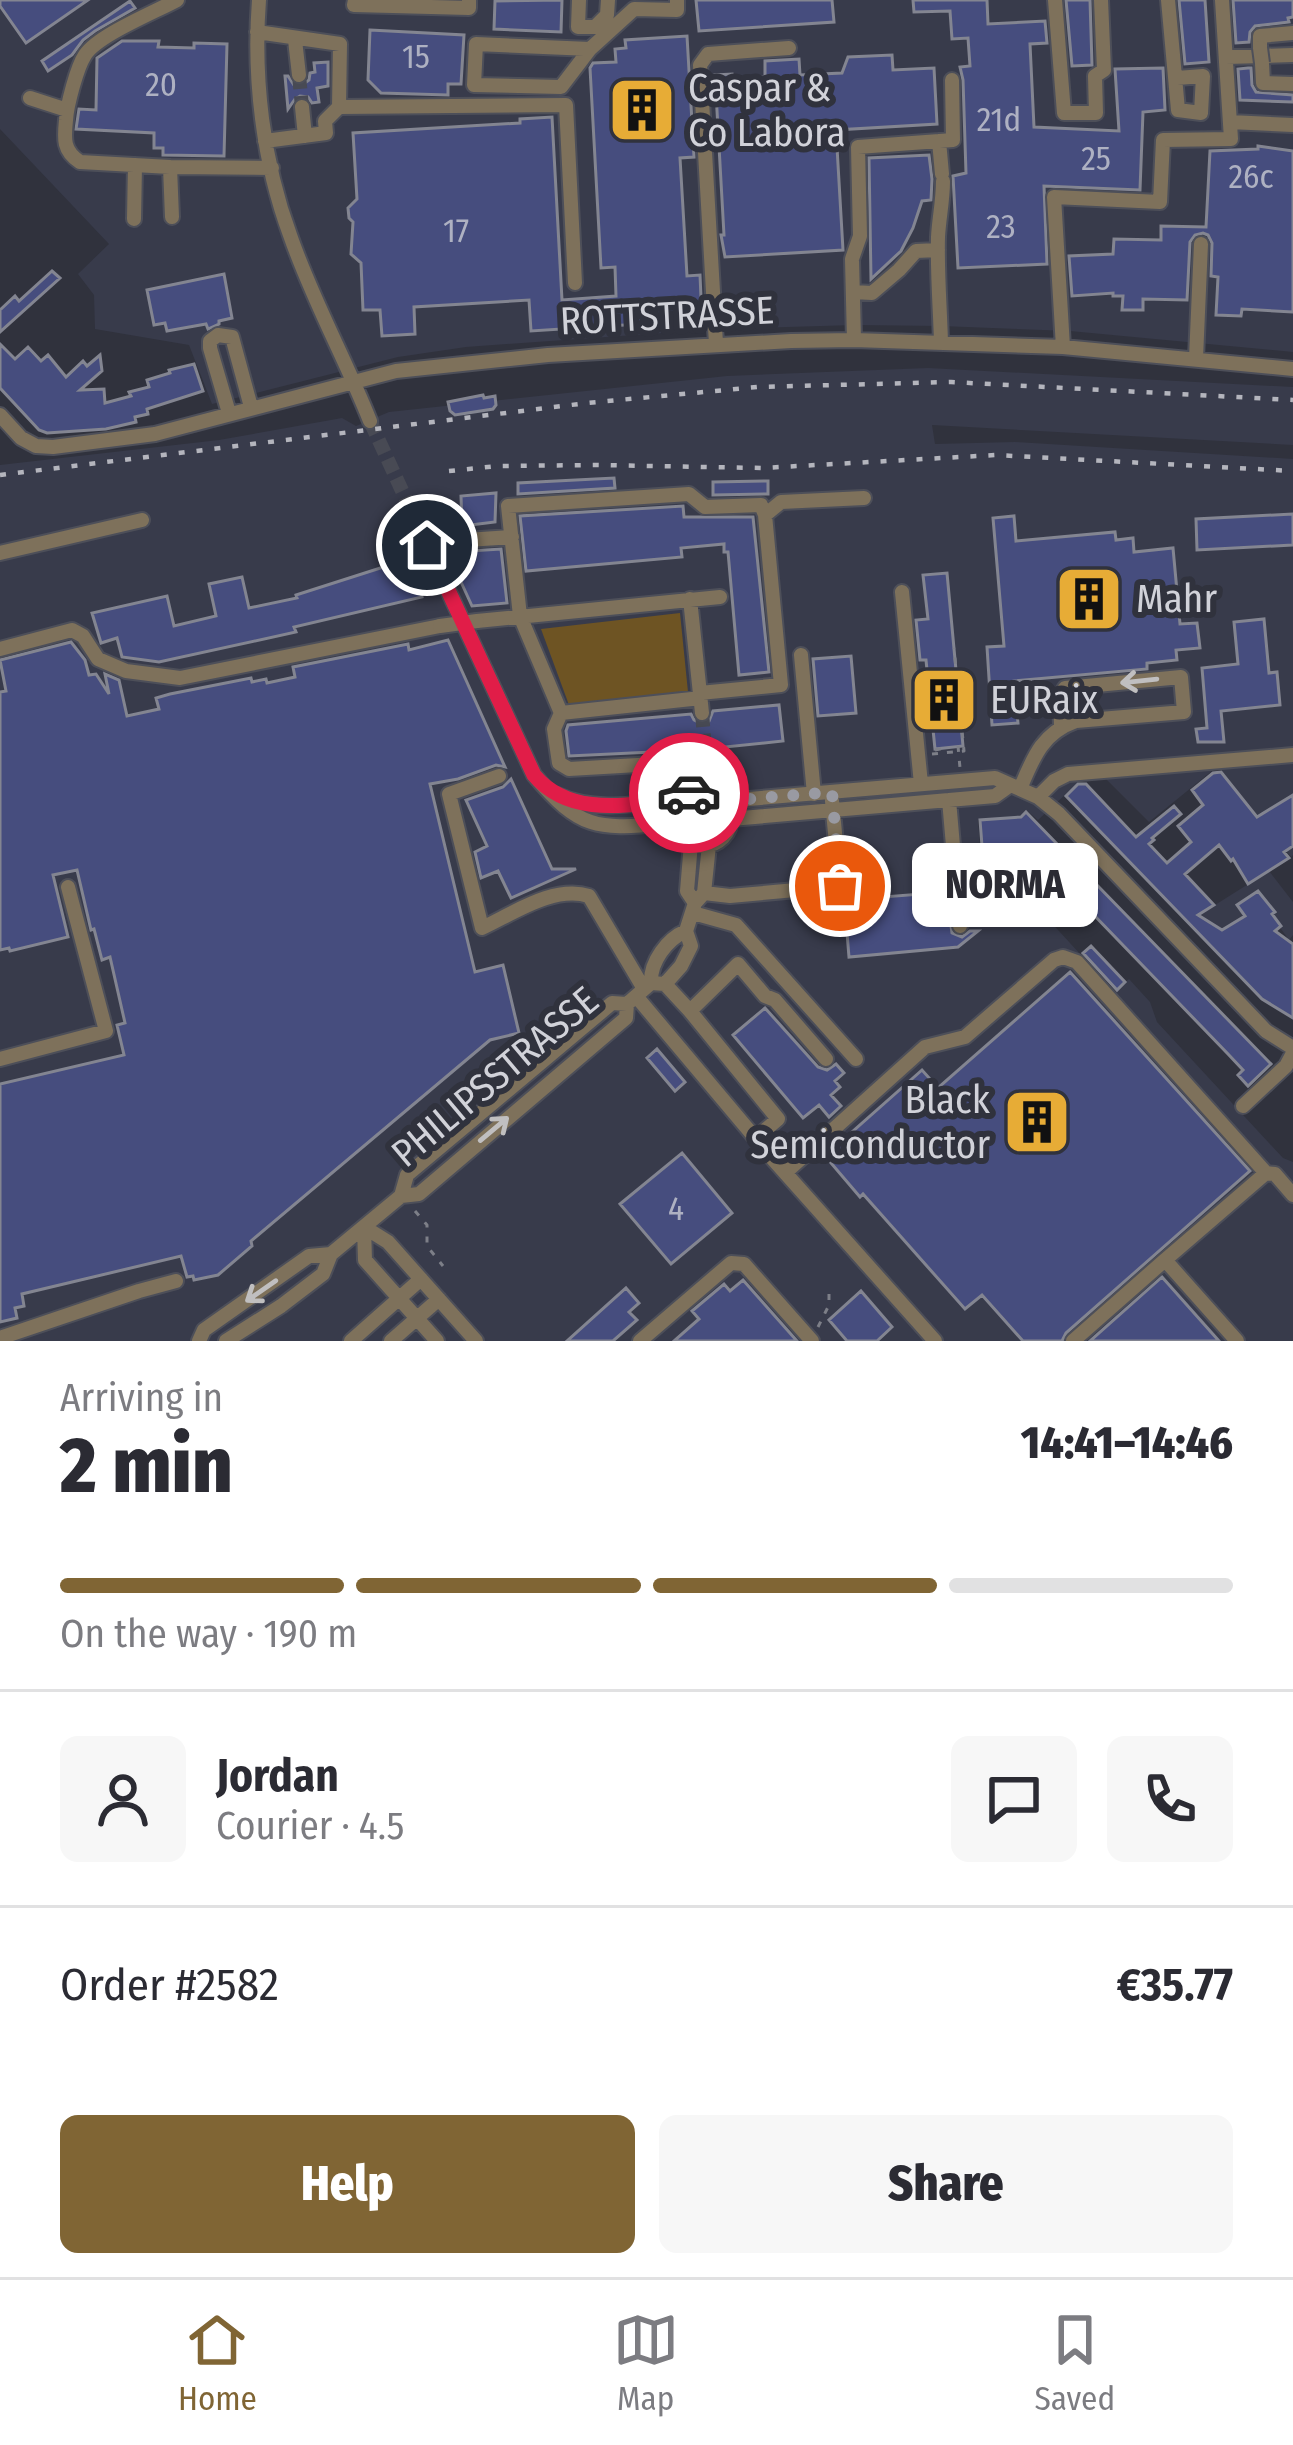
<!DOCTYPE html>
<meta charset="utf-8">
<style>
:root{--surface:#fff;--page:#f7f7f7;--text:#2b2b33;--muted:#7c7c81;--line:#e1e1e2;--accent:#806534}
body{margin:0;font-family:"Fira Sans Condensed",sans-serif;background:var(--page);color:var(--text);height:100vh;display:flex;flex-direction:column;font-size:45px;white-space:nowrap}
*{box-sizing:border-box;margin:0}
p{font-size:39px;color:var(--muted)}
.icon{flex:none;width:66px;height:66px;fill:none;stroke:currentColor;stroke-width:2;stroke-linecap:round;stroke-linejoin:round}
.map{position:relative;height:1341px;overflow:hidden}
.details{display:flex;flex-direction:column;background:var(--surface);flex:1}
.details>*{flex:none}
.pin{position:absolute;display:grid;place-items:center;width:102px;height:102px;color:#fff;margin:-51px;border:6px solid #fff;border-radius:50%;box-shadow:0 3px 12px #0007}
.courier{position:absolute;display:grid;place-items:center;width:120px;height:120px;margin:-60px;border:9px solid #e11d48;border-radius:50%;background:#fff;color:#222;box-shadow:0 3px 15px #0007}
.bubble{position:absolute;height:84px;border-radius:18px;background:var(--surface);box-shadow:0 3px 9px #0004;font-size:39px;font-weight:800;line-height:84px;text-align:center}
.overview em{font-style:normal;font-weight:800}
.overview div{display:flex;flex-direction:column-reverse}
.overview{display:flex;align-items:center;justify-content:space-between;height:204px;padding:0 60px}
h1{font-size:78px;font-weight:800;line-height:90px}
.bar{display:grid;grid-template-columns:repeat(4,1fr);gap:18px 12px;align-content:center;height:144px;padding:0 60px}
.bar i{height:15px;border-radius:9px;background:var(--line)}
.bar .active{background:var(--accent)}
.bar p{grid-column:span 4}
.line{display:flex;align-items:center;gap:30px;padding:0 60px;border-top:3px solid var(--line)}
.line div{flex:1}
.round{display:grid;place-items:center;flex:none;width:126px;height:126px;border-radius:18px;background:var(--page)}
.action{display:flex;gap:24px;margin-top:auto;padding:24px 60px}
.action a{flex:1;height:138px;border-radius:18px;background:var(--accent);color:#fff;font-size:48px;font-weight:800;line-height:138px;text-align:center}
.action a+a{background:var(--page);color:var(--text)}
.tabs{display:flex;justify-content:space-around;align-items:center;height:168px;border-top:3px solid var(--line);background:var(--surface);font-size:33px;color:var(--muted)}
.tabs a{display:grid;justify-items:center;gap:6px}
.tabs .active{color:var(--accent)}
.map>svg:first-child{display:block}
.built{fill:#383b4b}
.green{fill:#6e5423}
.building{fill:#464d7e;stroke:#838591;stroke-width:3}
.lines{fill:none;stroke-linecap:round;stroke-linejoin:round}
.minor-tunnel{stroke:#484a54;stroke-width:14;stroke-dasharray:14 7;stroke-linecap:butt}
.minor-casing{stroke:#4d4f59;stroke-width:18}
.path{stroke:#7d7f88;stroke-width:3;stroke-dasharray:6 9;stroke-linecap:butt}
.minor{stroke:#7e715b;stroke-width:14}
.rail{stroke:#b4b5bd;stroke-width:4.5;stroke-dasharray:6 12;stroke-linecap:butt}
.minor-bridge-casing{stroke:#4d4f59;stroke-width:18;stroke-linecap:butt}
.minor-bridge{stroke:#7e715b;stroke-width:14}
.oneway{stroke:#c0bfc0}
.done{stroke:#999aa2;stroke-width:12;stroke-dasharray:0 21.6}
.route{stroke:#e11d48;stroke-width:15}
.labels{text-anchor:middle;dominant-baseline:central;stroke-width:12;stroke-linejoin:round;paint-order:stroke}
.number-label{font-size:33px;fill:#aeb1c2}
.poi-label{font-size:39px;fill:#d1d2d9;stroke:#30323d;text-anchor:start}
.street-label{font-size:39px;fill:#d1d2d9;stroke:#30323d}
</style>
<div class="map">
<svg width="1293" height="1341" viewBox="0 0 1293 1341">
<rect width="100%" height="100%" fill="#30323d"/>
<!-- built -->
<path class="built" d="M0 0H1293V352L1070 331 941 326 855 325 718 329 466 347 398 357 212 404 189 345 95 329 94 295 78 274 109 244 0 129Z
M928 368 1293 387V445L932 425 935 444 1015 442 1293 459V855L1291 857 1218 766 1149 822 1104 777 1082 779 1038 820 1026 810 1020 816 978 820 980 845 1115 992 1129 979 1150 1002 1157 1022 1283 1158 1293 1162V1341H0V465L219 440 342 418 356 426 389 412 727 376Z
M1269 871 1293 902V935L1289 940 1271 915 1221 957 1188 922Z"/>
<!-- green -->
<path class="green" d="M680 613 688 692 569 705 541 629Z"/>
<!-- building -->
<path class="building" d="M0 0H88L26 43 0 6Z
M562 0 561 32 494 29 495 1Z
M696 0H832L834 22 699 31Z
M913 0H987L988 24 1045 21 1047 43 1030 44 1034 127 1119 131 1115 69 1163 68 1165 110 1143 112 1140 190 1044 186 1047 264 958 268 953 176 966 173 963 80 960 67 970 66 968 38 952 39 950 11 914 12Z
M1066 0H1090L1092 65 1072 66Z
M1179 0H1205L1209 62 1185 64Z
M1233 0H1293V17L1288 18 1289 22 1255 26 1250 32 1249 42 1236 43Z
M130 1 135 8 95 31 83 40 72 55 48 71 42 61Z
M370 30 464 35 461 84H448V95L381 93 368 80Z
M687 36 694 157 680 158 687 276 700 275 702 320 531 331 529 300 414 307 415 334 382 336 380 310H363L361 263 351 254 353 222 349 218 348 208 357 199 353 133 520 123V119L552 117 562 300 616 296 615 267 601 268 590 68 593 63 616 62 615 49 626 48 625 40Z
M122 41H159L158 47 194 48V43L227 44 224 156 163 155V148H154V133L76 129 79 109 96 110 97 58Z
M892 55 893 70 934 68 937 124 836 130 843 250 725 257 721 235H724L715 75 732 74V79L765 77V61L799 59 800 75 842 73 848 57Z
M328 62V86L317 88 319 102 312 103 308 97 300 96 295 99 288 109 285 76H288L294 85 301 86 309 80 310 73 315 72 314 63Z
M1248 68H1251L1252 85 1256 92 1293 95V102L1240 100 1238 69Z
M1258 146 1293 151V312L1242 309 1241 316 1216 315 1218 277 1211 276 1212 243 1208 235 1203 233 1195 235 1190 242 1187 300 1143 299V310H1122L1123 296H1113V293L1072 296 1069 256 1113 254 1114 239 1161 240V226L1206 227 1210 151 1258 149Z
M929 155 932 179 931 200 922 201 913 228 901 251 871 279 869 158Z
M52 271 60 278 0 332V310L15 296 19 301Z
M224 274 232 318 219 321V324L208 329 206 324 167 331 165 323 154 325 147 290Z
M0 344 15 359 28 347 41 361 48 355 66 377 83 361 87 366 100 355 102 371 80 390 104 389 105 403 131 396 129 392 149 387 147 380 170 373 169 370 194 364 203 391 147 409 148 414 135 417 136 422 106 429 47 433 39 430 0 388Z
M483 395 484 398 495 396 496 405 493 409 455 415 450 411 448 402Z
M614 478 615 488 518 494V483Z
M768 481V494L713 495V482Z
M496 493 495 522 462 526 461 496Z
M683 506 684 517H753L769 672 739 675 728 552H724V544L681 548 682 557 526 571 520 516Z
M1293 514V545L1197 550 1196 519Z
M1014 516 1016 541 1115 532 1116 540 1133 538 1134 552 1173 548 1180 624 1197 623 1200 648 1176 650 1177 660 1147 663V669L1014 681 1018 723 992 725 987 647 1004 646 993 518Z
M501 549 507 603 472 606 450 558 454 552Z
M413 561 422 597 294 627 296 632 159 662 122 657 117 638 101 643 92 613 167 596 174 626 216 616 209 584 242 577 249 608 297 598 296 595 396 563Z
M947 573 963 746 935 749 926 660H920L916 620 928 619 923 575Z
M1264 619 1269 673 1277 672 1280 705 1221 711 1224 742H1198L1196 729 1207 728 1202 668 1238 664 1234 622Z
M448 640 505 767 496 765 458 779 430 784 475 972 503 965 519 1033 490 1040 251 1241 252 1246 218 1275 194 1280 193 1276 187 1277 181 1256 22 1294 24 1306 15 1308 17 1318 0 1322V1084L124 1055 117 1025 125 1023 110 957 102 960 94 929 91 930 77 870 53 875 68 937 10 951 9 948 0 950V692L6 691 0 660 71 642 85 660 89 675 96 674 109 694 105 674 119 680 127 716 159 709 156 698 170 694 251 678 252 682 266 679 267 683 295 677 293 667 408 644 409 650Z
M851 656 856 713 818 716 813 659Z
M779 705 783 741 716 748 714 742 705 738 698 740 694 750 569 756 566 731 568 725 691 714 694 720 702 724 709 721 713 711Z
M1221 772 1257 817 1293 795V846L1284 852 1289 858 1248 884 1233 859 1231 861 1219 845 1185 874 1214 905 1198 915 1222 930 1245 916 1237 905 1258 891 1275 912 1272 914 1281 926 1275 931 1293 944V1018L1262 999 1066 796 1078 784H1086L1136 837 1174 806 1181 814 1152 838 1154 840 1149 844 1167 863 1191 842 1178 826 1203 805 1192 790 1213 773Z
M511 779 552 869H576L511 898 498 871 481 878 475 852 487 846 466 800 503 787Z
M1026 812 1271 1064 1248 1086 1238 1075 1243 1070 1228 1054 1036 855 1012 877 982 846 980 820 1021 817Z
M883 891 884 897 946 892 952 933 962 937 970 931H978L958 947 849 957 844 896Z
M1091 946 1125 982 1117 990 1083 953Z
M1070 972 1250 1171 1066 1333 1062 1341H1023L982 1295 965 1309 863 1194 860 1197 825 1156 922 1070 938 1088Z
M765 1008 818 1067 827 1070 836 1064 844 1073 835 1081 840 1087 831 1095 841 1106 829 1117 819 1105 803 1118 733 1035Z
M657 1049 685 1082 675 1091 647 1058Z
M682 1153 732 1213 671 1264 620 1204Z
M1162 1277 1219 1341H1090Z
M743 1280 797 1341H674L699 1319 692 1311 724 1284 730 1291Z
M626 1288 639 1303 629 1312 637 1320 613 1341H567Z
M861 1291 892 1327 877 1341H847L829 1320Z"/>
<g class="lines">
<!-- minor-tunnel -->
<path class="minor-tunnel" d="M299 75 302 107
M370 421 427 545
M702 713 705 749"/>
<!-- minor casing -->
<g class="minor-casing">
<path id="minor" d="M259 0C253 78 263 162 290 235 312 299 345 358 370 421
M355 0 354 5 469 8V0
M579 0 578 27H595L607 15 608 0
M1055 0 1064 113H1096L1095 76 1104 70 1101 0
M1168 0 1178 110 1201 113 1203 76 1177 78
M257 32 340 44 339 107
M295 40 299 75
M1260 48V36L1293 33
M590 49 476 44 474 85 561 87 590 49 634 9 677 10V0
M1226 57 1293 55
M1262 63 1263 83 1293 84
M30 98 67 110
M302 107 305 136
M1230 122 1293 125
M265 141 326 133 325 121 339 107 566 105 575 283
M939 141 942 174
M170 167 80 162C63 151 64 139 66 120 67 105 77 67 85 55 98 35 155 12 177 0
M172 217 170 167 272 168
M134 219 135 165
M853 292 872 293 899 270 916 251 938 250
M854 340 852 259 860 236 858 147 953 140 952 80
M941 342C940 307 937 272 938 237 939 218 943 201 943 181
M716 344 700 65 708 54 789 48
M1063 347 1054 197 1160 202 1163 140 1231 139 1222 0
M1196 358 1201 244
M229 413 210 348V341L218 335 232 337 251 407
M0 415 21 438 36 446 53 447 155 434 396 371 548 355 791 341 854 340 1063 347 1293 369
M765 515 781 502 864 498
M452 541 512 537
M427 545 534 775C584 835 601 828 675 823
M0 553 142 520
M902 592 921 784
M690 599 702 713
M477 621 720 597
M0 649 72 630 83 636 98 659 126 671 180 678 440 626
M801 655 814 794
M701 698 561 713 554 729 559 763 569 769 707 761
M561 713 520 616 508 506 689 494 705 507 761 505 765 515 781 685 700 693
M705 749 708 790
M499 776 449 794 482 928C514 913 554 885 589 896L644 989
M1020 789C1033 758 1042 733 1076 721L1184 712 1181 677 1065 688 1060 696 1061 726
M675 818a28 28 0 1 1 56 0a28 28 0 1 1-56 0Z
M557 795C595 813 641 803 682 799
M1038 797 1054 781 1068 774 1293 755
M949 800 960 926
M725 801 995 778 1038 797 1059 814 1266 1031 1293 1048
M731 819 995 796 1009 786
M691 843 687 891 695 903
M704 893 730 896 840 886 832 801
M693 913 736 925 856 1059
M651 983C650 962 667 939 686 931
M665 984 690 1011 778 1119 756 1138
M636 996 772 1158 935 1341
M690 1011 738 964 765 996 775 1000 826 1059
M0 1059 106 1031 68 887
M1243 1106 1286 1066 1293 1053
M786 1172 925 1047 965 1037 1054 960 1063 957 1077 962 1266 1173
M401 1196 407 1175 612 1003 627 1004
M364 1227 388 1242 476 1341
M364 1227 365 1260 437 1341
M1165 1260 1266 1173 1275 1174 1293 1195
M0 1338 139 1291 176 1281
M199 1341 204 1330 309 1256 331 1254
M226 1341 281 1306 323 1274 331 1254 401 1196 419 1194 626 1018 627 1004 651 983 665 984 681 966 691 946 686 931 695 903 704 893 709 845
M351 1341 421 1279
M391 1341 439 1299
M640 1341 731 1263 744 1264 812 1341
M1073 1341 1165 1260 1237 1341"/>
</g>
<!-- path -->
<path class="path" d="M958 746 960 768
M935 750 949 747
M932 754 964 751 954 648
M415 1211 427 1225V1246L443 1266
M829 1300V1291
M818 1327 828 1307"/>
<!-- minor -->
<use href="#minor" class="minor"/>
<!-- rail -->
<path class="rail" d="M449 471 498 466 598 465 762 468 996 455 1293 471
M0 475 587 403 757 387 951 382 1293 400"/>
<!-- minor-bridge casing -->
<g class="minor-bridge-casing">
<path id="minor-bridge" d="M1260 48 1262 63
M440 626 477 621"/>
</g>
<!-- minor-bridge -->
<use href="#minor-bridge" class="minor-bridge"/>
</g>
<!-- one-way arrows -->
<defs><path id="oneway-shaft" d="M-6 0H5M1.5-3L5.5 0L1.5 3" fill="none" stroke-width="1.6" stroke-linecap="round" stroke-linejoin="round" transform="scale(3)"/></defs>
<g class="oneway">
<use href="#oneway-shaft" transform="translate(1139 681) rotate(174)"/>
<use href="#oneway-shaft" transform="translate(494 1129) rotate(-40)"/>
<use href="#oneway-shaft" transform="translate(261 1291) rotate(145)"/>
</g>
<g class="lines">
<!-- done -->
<path class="done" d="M689 793 708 790 725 801 832 792 840 886"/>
<!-- route -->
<path class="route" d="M427 545 534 775C571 819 631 804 682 799L689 793"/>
</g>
<!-- icons -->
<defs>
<g id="building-square" transform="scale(3.45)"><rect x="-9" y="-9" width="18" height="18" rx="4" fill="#e7ac36" stroke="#30323d"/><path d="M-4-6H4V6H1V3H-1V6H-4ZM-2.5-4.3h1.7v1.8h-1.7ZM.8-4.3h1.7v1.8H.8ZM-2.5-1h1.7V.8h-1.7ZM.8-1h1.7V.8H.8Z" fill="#111"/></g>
</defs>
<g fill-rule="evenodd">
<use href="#building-square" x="642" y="110"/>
<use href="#building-square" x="1089" y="599"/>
<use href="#building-square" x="944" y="700"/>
<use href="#building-square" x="1037" y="1122"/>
</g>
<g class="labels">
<!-- number labels -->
<g class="number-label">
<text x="416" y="57">15</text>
<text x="161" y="85">20</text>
<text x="999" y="120">21d</text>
<text x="1096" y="159">25</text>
<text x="1251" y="177">26c</text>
<text x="1001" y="227">23</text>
<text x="456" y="231">17</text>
<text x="676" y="1209">4</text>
</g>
<!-- poi labels -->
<g class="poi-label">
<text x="688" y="88">Caspar &amp;<tspan x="688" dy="45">Co Labora</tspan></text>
<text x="1136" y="599">Mahr</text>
<text x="990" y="700">EURaix</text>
<text x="990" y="1100" text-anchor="end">Black<tspan x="990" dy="45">Semiconductor</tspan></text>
</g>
<!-- street labels -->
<g class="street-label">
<text transform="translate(667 316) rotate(-3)">ROTTSTRASSE</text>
<text transform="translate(495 1077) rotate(-40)">PHILIPSSTRASSE</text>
</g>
</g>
</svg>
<div class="pin" style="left:840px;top:886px;background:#ea580c"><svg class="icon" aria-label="bag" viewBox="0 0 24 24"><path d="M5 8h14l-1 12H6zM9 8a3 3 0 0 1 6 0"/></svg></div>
<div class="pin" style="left:427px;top:545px;background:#1f2937"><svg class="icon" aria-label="home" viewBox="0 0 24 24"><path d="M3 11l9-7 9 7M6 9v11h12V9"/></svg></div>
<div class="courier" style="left:689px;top:793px"><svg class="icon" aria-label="car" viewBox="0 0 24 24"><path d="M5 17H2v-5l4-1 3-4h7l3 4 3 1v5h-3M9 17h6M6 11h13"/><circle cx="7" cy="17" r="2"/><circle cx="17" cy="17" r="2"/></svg></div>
<div class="bubble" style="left:912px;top:843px;width:186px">NORMA</div>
</div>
<section class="details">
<div class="overview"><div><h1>2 min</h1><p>Arriving in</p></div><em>14:41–14:46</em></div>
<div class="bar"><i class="active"></i><i class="active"></i><i class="active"></i><i></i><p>On the way · 190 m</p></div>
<div class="line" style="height:216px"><a class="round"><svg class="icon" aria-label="person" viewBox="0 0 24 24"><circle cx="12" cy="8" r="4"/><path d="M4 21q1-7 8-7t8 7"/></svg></a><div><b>Jordan</b><p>Courier · 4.5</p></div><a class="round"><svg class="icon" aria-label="chat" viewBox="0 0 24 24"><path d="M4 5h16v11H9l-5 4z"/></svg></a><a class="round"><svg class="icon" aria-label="phone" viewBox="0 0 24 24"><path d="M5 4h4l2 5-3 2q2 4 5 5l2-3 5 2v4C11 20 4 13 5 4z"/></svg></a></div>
<div class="line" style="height:156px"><div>Order #2582</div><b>€35.77</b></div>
<div class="action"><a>Help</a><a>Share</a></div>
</section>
<nav class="tabs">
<a class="active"><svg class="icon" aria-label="home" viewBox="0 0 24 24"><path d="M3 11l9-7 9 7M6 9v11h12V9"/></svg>Home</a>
<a><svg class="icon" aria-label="map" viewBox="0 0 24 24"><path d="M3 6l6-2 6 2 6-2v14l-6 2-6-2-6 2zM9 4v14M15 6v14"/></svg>Map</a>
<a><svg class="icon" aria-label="saved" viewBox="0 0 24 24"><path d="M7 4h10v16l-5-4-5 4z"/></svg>Saved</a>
</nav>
